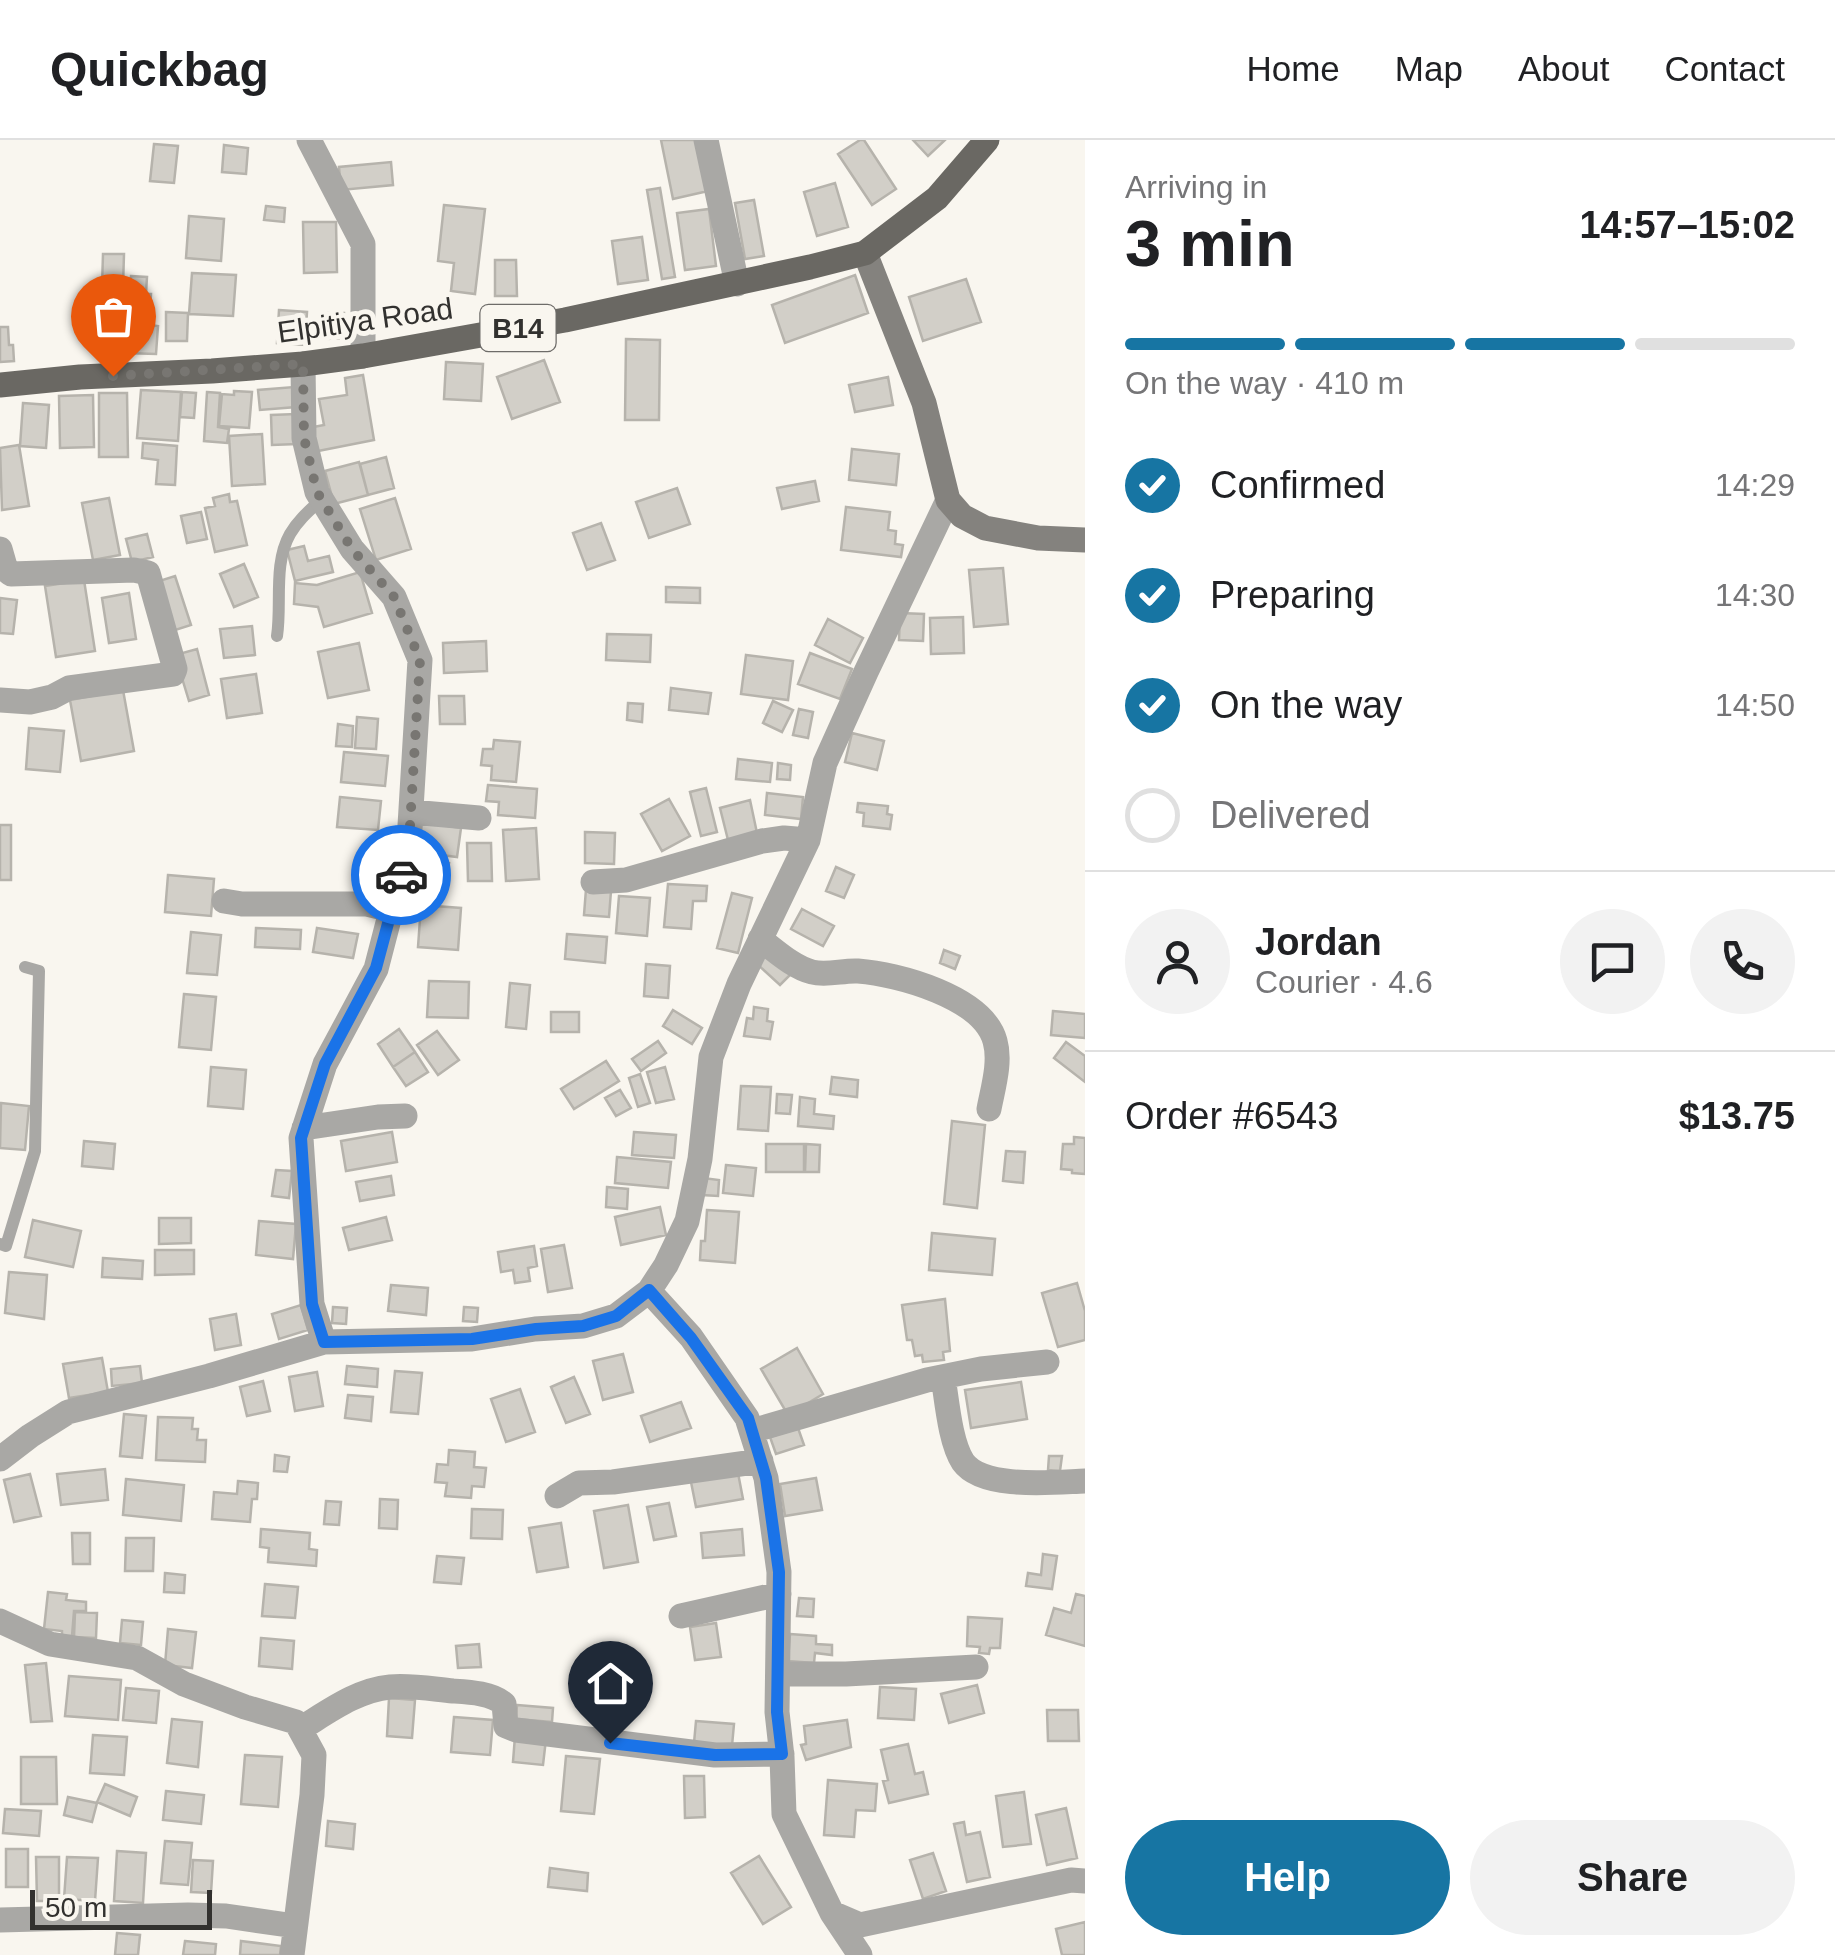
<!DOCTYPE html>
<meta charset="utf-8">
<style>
:root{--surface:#fff;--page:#f2f2f2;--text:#202124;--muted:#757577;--line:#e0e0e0;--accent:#1775a3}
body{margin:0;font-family:Arial,sans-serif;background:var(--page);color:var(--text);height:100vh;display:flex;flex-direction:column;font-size:38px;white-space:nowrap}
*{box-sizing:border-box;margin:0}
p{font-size:32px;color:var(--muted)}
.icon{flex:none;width:55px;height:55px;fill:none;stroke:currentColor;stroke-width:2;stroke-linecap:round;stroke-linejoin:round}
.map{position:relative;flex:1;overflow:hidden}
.panel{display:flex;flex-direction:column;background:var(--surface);width:750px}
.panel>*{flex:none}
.scale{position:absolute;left:30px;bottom:25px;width:182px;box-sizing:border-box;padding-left:10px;border:5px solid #32312f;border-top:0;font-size:28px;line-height:35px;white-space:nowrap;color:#32312f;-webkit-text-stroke:8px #f9f6ef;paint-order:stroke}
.pin{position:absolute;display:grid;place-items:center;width:85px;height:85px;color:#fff;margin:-102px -42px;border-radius:50% 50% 50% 0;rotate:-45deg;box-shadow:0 0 10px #0007}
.pin .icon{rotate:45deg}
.courier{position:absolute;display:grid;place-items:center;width:100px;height:100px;margin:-50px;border:8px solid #1a73e8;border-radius:50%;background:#fff;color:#222;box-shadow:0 2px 12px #0007}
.headline em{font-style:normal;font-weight:600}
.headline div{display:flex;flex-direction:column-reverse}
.headline{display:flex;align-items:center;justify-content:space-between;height:170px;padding:0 40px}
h1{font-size:65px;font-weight:600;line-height:75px}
.bar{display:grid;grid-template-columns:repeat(4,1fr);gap:15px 10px;align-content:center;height:120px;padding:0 40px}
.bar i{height:12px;border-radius:8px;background:var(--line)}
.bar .active{background:var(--accent)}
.bar p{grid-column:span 4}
.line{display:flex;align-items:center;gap:25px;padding:0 40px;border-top:2px solid var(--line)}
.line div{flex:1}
.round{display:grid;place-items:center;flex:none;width:105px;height:105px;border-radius:52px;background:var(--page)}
ol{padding:0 40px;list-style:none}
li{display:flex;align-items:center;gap:30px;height:110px}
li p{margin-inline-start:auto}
li .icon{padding:10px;border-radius:50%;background:var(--accent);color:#fff;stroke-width:4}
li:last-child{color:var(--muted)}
li i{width:55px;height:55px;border:5px solid var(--line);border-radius:50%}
.action{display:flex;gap:20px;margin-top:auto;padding:20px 40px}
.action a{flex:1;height:115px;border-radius:60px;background:var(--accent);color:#fff;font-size:40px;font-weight:600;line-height:115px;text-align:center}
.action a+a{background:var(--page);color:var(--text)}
header{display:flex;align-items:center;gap:60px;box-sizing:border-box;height:140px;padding:0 50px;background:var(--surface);border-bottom:2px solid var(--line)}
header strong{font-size:48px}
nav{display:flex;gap:55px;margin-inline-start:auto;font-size:35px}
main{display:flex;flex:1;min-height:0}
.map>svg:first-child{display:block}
.building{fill:#d2cfc8;stroke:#b6b3ac;stroke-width:2.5}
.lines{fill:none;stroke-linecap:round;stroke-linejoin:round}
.lane{stroke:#a9a8a5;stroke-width:12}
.street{stroke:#a9a8a5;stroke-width:25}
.secondary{stroke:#84827e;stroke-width:25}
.primary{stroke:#6a6863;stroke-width:25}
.done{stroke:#787672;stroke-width:10;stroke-dasharray:0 18}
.route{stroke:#1a73e8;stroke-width:12}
.labels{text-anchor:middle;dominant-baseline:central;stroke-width:10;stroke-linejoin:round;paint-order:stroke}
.shield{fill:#f9f6ef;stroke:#6e6c69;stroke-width:2.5}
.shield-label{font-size:28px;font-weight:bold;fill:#32312f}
.street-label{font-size:30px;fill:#32312f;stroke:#f9f6ef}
</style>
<header>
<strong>Quickbag</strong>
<nav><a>Home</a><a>Map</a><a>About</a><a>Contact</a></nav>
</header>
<main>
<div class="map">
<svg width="1085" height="1815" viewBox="0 0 1085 1815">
<rect width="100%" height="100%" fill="#f9f6ef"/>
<!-- building -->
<path class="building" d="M661 0H696L708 51 673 59Z
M860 0H864L896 49 872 65 838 14Z
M913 0H945L928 16Z
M154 4 178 6 174 43 150 41Z
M224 5 248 8 246 34 222 32Z
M391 22 393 45 341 50 339 27Z
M835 43 848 87 817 96 804 52Z
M660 48 675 137 662 139 647 50Z
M754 60 764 116 745 119 735 63Z
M444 65 485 69 475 154 451 151 454 123 438 121Z
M266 66 285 68 284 82 264 80Z
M709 69 716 126 685 130 677 73Z
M189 76 224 79 221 121 186 118Z
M303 82H336L337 132 304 133Z
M642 97 648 140 618 144 612 101Z
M103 114H124L121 212H100Z
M495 120H516L517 156H495Z
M192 133 236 135 233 176 189 174Z
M855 135 868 173 785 203 772 165Z
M131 136 147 137 146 154H151L149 185 158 186 156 214 124 213 126 153H130Z
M966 139 981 182 923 201 909 157Z
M279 170 307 172 305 205 277 203Z
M166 172 188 173 187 201H166Z
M326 173H344L345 198 327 199Z
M0 187H8L9 205H13L14 221 0 222Z
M626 199 660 200 659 280H625Z
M544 220 560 262 512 279 497 237Z
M446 222 483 224 481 261 444 259Z
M363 235 374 300 313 312 308 288 324 285 319 259 347 255 345 238Z
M888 237 893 265 855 272 849 245Z
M294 247 296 267 260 270 258 250Z
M141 250 181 252 178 301 137 298Z
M234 251 252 252 249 288 219 286 222 254 234 255Z
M182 252 196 253 194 278 180 277Z
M207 252 220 253 218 287 229 289 227 303 204 301Z
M99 253H127L128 317H99Z
M93 255 94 307 60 308 59 256Z
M23 263 49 265 46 308 20 306Z
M296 274 297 304 272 305 271 275Z
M262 294 265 344 232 346 229 296Z
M143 303 177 306 175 345 156 344 158 320 142 318Z
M19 305 29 366 2 370 0 308Z
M852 309 899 314 896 345 849 340Z
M386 317 394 348 368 355 360 324Z
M359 322 368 355 334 364 325 331Z
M815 341 819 361 782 369 777 348Z
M677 348 690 384 649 398 636 362Z
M229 354 230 362 237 361 247 405 215 412 205 368 215 366 213 358Z
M109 358 120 415 93 420 82 363Z
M395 358 411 409 376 420 360 369Z
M846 367 890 372 888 390 896 391 895 404 903 405 901 417 841 410Z
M201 372 207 399 187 403 181 376Z
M601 383 615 420 587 430 573 393Z
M147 394 153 417 132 422 126 399Z
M304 406 308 421 329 416 333 432 295 441 287 410Z
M244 424 258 457 234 467 220 434Z
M1003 428 1008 484 974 487 969 430Z
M360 432 372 473 324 487 318 467 294 464 295 443 317 445Z
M175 436 191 485 169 492 153 443Z
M84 440 95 511 56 517 45 446Z
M666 447 700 448V463L666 462Z
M129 453 136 499 109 503 102 458Z
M0 458 17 460 13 494 0 493Z
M900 473 924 474 923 501 899 500Z
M963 477 964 513 931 514 930 478Z
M828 479 863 498 850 523 815 505Z
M252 486 255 515 224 518 220 489Z
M607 494 651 495 650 522 606 520Z
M486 501 487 531 444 533 443 503Z
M359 503 369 550 328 558 318 512Z
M197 509 209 555 189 561 175 515Z
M810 513 852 529 840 559 798 544Z
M746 515 793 521 788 560 741 554Z
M256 534 262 573 227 578 221 539Z
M671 548 711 553 708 574 669 570Z
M123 550 134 611 81 621 70 560Z
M439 556H464L465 584H440Z
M773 561 793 570 782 592 763 583Z
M628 563 643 564 642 582 627 580Z
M799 569 813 572 808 598 793 595Z
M357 577 378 579 376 609 355 608Z
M338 584 353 586 352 607 336 606Z
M29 588 64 591 60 632 26 629Z
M852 593 884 601 877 630 845 622Z
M494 600 520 602 516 642 491 640 492 626 481 625 483 609H493Z
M344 612 388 616 385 646 341 642Z
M738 619 772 623 770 642 736 639Z
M778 623 791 625 790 640 777 639Z
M488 645 537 649 535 678 498 675 499 662 486 661Z
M706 648 717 692 701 696 690 652Z
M767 653 803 657 801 679 765 675Z
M340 657 381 661 378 690 337 687Z
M669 659 690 696 662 711 641 674Z
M750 660 757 693 728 700 720 668Z
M858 663 888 666 887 674 892 675 890 689 863 686 864 673 857 672Z
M422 682 461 688 457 717 418 712Z
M0 685H11V740H0Z
M536 688 539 739 506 741 503 690Z
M585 692 615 693 614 724 585 723Z
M467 703H491L492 741H468Z
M416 718 449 723 445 751 411 746Z
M836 727 854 735 844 758 826 751Z
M168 735 214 739 211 776 165 772Z
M668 744 707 746 706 761H693L691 789 664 787Z
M586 749 611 751 609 777 584 775Z
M732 753 752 758 738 813 717 808Z
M619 756 650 758 647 796 616 793Z
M421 765 461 768 458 810 418 807Z
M802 769 834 786 823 806 791 789Z
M256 788 301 790 300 809 255 807Z
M317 788 358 794 353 818 313 812Z
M191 792 221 795 217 835 187 833Z
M567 794 607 797 605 823 565 819Z
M944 810 960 816 955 829 940 823Z
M767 812 791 834 780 845 757 824Z
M646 824 670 826 668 858 644 856Z
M429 841 469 842 468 878 427 877Z
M510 843 530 845 526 889 506 887Z
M184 854 216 857 211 910 179 907Z
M754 867 768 869 767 881 773 882 770 899 744 896 747 878 753 879Z
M673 870 702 888 692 904 663 886Z
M1053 871 1085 874V898L1051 895Z
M551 872H579V892H551Z
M399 889 415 912 393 927 378 904Z
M437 891 459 920 438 935 417 905Z
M658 901 666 913 641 931 632 919Z
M1066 902 1085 916V942L1054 918Z
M415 912 428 932 406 946 393 927Z
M606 921 619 941 574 969 561 949Z
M211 927 246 930 243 969 208 966Z
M665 927 674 959 656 963 647 932Z
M640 934 650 963 638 967 629 938Z
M832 937 858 940 857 957 830 954Z
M741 946 771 947 768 991 738 989Z
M620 950 631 968 616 976 605 958Z
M777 954 792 955 790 974 776 973Z
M800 957 815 959 814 974 834 976 833 989 798 986Z
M1 963 29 966 25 1010 0 1008Z
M952 981 985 985 977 1068 944 1064Z
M392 992 397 1022 346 1031 341 1001Z
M634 992 676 995 674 1018 632 1015Z
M1074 997 1085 998V1034L1072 1033V1030L1061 1029 1063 1004H1074Z
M84 1001 115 1004 113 1029 82 1026Z
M766 1004H804V1032H766Z
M806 1004 820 1005 819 1032H805Z
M1006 1011 1025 1012 1023 1043 1003 1041Z
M617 1017 671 1022 668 1048 615 1043Z
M726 1025 756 1028 753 1056 723 1053Z
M276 1030 292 1031 289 1058 272 1056Z
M391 1036 394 1055 360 1061 356 1042Z
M703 1038 719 1040 718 1056 702 1055Z
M607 1047 628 1049 627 1069 606 1067Z
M660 1067 666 1095 621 1105 615 1077Z
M707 1070 739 1072 735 1123 700 1120 701 1101H705Z
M386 1077 392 1100 349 1110 343 1088Z
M159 1078H191V1103L159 1104Z
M33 1080 81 1091 73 1127 25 1117Z
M259 1081 296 1084 293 1119 256 1115Z
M932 1093 995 1099 992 1135 929 1130Z
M564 1105 572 1148 548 1152 541 1109Z
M534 1106 537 1126 528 1128 530 1141 515 1143 513 1130 501 1132 498 1112Z
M155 1110H194V1134L155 1135Z
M103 1118 143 1121 142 1139 102 1137Z
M9 1132 47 1135 44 1179 5 1173Z
M1077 1143 1085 1171V1200L1058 1207 1042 1153Z
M391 1145 428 1148 426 1175 388 1171Z
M945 1159 950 1211 943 1212 944 1220 923 1222 922 1215 915 1216 912 1200H907L902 1165Z
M301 1165 308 1190 279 1199 272 1174Z
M333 1167 347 1168 346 1184 332 1183Z
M464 1167 478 1168 477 1182 463 1181Z
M236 1174 241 1205 215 1210 210 1179Z
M797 1208 823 1254 788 1275 761 1229Z
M623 1214 633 1252 603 1260 593 1221Z
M102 1218 108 1252 69 1258 63 1224Z
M140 1226 142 1243 112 1246 111 1229Z
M347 1226 378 1229 377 1247 345 1244Z
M395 1231 422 1233 418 1274 391 1272Z
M317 1232 323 1266 295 1271 289 1237Z
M574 1237 590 1274 566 1283 551 1247Z
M263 1241 270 1271 247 1276 240 1247Z
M1021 1242 1027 1279 971 1288 965 1250Z
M520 1249 535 1292 506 1302 491 1259Z
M348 1255 373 1257 371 1281 345 1278Z
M681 1262 691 1288 650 1302 641 1276Z
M124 1274 146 1276 142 1318 120 1316Z
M158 1277 193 1278 192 1289H198L197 1300H206L205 1322 156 1320Z
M798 1288 804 1305 776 1314 770 1297Z
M449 1310 475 1312 474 1327 486 1328 484 1347 472 1346 471 1358 445 1356 447 1343 435 1342 437 1324 448 1325Z
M275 1315 289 1317 287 1332 274 1331Z
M1049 1316H1062L1060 1331 1048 1330Z
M105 1329 108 1360 61 1365 57 1334Z
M738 1333 743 1359 696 1367 691 1342Z
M30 1334 41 1376 14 1382 4 1340Z
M816 1338 822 1370 785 1376 780 1344Z
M126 1339 184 1345 181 1381 123 1375Z
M238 1341 258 1343 257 1359H252L250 1382 212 1379 214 1352 237 1354Z
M380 1359 398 1360 397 1389 379 1388Z
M326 1361 341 1362 339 1385 324 1384Z
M669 1363 676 1396 654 1400 647 1367Z
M628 1365 638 1422 604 1428 594 1371Z
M472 1369 503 1370 502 1399 471 1398Z
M561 1383 568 1427 537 1432 529 1388Z
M261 1389 310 1393 309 1409 317 1410 316 1426 268 1422 269 1408 260 1407Z
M742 1389 744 1415 703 1418 701 1393Z
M72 1393H90V1424H73Z
M126 1398H154L153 1431H125Z
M1043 1414 1057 1416 1052 1449 1026 1446 1028 1433 1041 1435Z
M437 1416 464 1418 461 1444 434 1442Z
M165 1433 185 1435 184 1453 164 1452Z
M265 1444 298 1447 295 1478 262 1476Z
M48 1452 67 1454 66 1460 86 1462V1471H74L72 1496H62V1491L44 1489Z
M1076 1454 1085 1456V1506L1046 1495 1054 1468 1071 1473Z
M799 1458 814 1459 813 1477 797 1476Z
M75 1472 97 1473 96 1498 74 1497Z
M968 1477 1002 1479 1000 1508H990L989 1514 979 1513 980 1507 967 1506Z
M122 1480 143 1482 141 1505 120 1503Z
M716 1483 721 1517 695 1520 690 1487Z
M168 1489 196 1492 192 1528 165 1525Z
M790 1494 816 1496V1504L832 1505V1515L815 1513 814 1523 788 1521Z
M261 1498 294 1501 292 1529 259 1526Z
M479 1504 481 1527 458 1528 456 1506Z
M46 1523 52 1581 31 1582 25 1525Z
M69 1536 121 1540 118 1580 65 1576Z
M977 1545 984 1573 949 1583 941 1554Z
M880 1547 916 1549 914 1580 878 1578Z
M126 1548 159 1551 156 1583 123 1580Z
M389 1558 415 1560 412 1598 387 1596Z
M517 1565 553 1568 552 1582 516 1579Z
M1047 1570H1078L1079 1601H1048Z
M454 1577 493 1580 490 1615 451 1612Z
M172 1579 202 1582 198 1627 167 1623Z
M847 1580 851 1607 806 1620 801 1605 806 1604 804 1586Z
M696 1581 734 1584 732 1606 694 1603Z
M93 1595 127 1597 124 1635 90 1633Z
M515 1596 546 1599 543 1625 513 1622Z
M908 1604 915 1634 923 1632 928 1654 889 1663 883 1641 888 1640 881 1610Z
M245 1615 282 1617 278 1667 241 1664Z
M566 1616 600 1619 594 1674 561 1671Z
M21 1617H56L57 1664H21Z
M684 1636H704L705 1677 685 1678Z
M828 1640 877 1644 875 1671 856 1670 854 1697 824 1695Z
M105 1644 137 1657 130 1676 97 1662Z
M166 1651 204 1655 201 1684 163 1680Z
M1024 1652 1031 1704 1003 1707 996 1656Z
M68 1657 97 1663 92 1682 64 1675Z
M1066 1668 1077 1718 1047 1725 1036 1675Z
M5 1669 41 1671 39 1696 3 1693Z
M328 1681 355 1684 353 1709 326 1706Z
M964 1682 966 1695 980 1692 990 1737 967 1742 954 1684Z
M165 1701 192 1703 188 1745 161 1743Z
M6 1709H28V1747H6Z
M117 1711 146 1713 143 1763 114 1761Z
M933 1713 946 1751 923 1759 910 1720Z
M759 1716 791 1767 763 1784 731 1733Z
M36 1717H59V1761H37Z
M67 1717 98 1718 95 1761 64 1759Z
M193 1720 213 1721 211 1753 191 1752Z
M550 1728 588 1733 587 1751 548 1747Z
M1085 1782V1815H1062L1056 1789Z
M117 1793 140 1795 138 1815H115Z
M185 1801 216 1804 215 1815H183Z
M241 1801 281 1806 280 1815H240Z"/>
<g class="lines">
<!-- lane -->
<path class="lane" d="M277 496C282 464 273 424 290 394 298 380 310 370 322 359
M0 1104 6 1106 35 1011 39 831 25 827"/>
<!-- street -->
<path class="street" d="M309 0 363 104V216
M706 0 737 144
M303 224 304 298 317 352 352 409 394 457 420 520 409 702 376 829 325 924 301 998 312 1164 324 1202
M0 409 6 430 11 434 134 430 148 433 175 529 173 534 69 548 52 557 30 562 0 560
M411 672 479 678
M593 742 626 740 762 701 784 698 808 700
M224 761 242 764H367L392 770
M760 799C776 811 793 827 812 832 827 836 843 830 858 831 898 834 983 857 995 901 1001 922 993 948 989 969
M304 988 378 977 405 976
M649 1151 691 1197 747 1278 766 1338 779 1432 777 1572 782 1617 784 1674 832 1773 860 1785 1071 1740 1085 1741
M943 1237C947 1261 950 1302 963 1322 983 1350 1055 1342 1085 1341
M752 1291 927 1240 981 1229 1047 1222
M0 1319 30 1296 68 1272 209 1236 324 1202 472 1199 535 1189 583 1186 616 1176 649 1151 666 1125 687 1081 700 1019 711 917 739 844 808 700 825 623 866 532 948 360
M557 1356 579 1343 613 1342 761 1321
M681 1476 779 1454
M0 1481 50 1504 137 1518 184 1544 245 1567 296 1582 314 1615 312 1655 292 1815
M778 1534H846L976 1527
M300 1589C328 1572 357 1550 390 1547 411 1545 432 1549 453 1551 469 1552 492 1553 504 1564L506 1586 516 1590 715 1615 782 1614
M832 1773 860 1815
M0 1780 188 1775 226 1776 295 1786"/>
<!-- secondary -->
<path class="secondary" d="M865 113 924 263 948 360 962 376 985 388 1038 398 1085 400"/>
<!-- primary -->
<path class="primary" d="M0 245 80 237 212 231 303 224 363 216 565 180 810 127 865 113 937 58 987 0"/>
</g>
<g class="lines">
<!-- done -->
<path class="done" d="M113 236 303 224 304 298 317 352 352 409 394 457 420 520 409 702 401 735"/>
<!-- route -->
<path class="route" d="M401 735 376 828 325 924 301 998 312 1164 324 1202 472 1199 536 1189 583 1186 616 1176 649 1150 691 1198 748 1278 766 1338 779 1432 777 1572 782 1614 715 1615 610 1603"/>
</g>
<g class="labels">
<!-- shield labels -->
<rect class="shield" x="480.5" y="165" width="75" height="46" rx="8"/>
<g class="shield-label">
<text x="518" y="188">B14</text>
</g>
<!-- street labels -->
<g class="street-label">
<text transform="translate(365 180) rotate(-8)">Elpitiya Road</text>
</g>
</g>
</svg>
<div class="scale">50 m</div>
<div class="pin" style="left:113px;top:236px;background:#ea580c"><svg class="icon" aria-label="bag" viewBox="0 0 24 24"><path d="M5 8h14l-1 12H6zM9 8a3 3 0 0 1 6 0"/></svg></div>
<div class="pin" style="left:610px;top:1603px;background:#1f2937"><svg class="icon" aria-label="home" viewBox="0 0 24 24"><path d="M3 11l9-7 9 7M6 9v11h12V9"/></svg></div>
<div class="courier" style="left:401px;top:735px"><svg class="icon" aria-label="car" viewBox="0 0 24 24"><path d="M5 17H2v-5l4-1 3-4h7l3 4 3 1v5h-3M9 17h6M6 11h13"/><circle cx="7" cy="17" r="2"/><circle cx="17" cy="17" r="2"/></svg></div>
</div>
<section class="panel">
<div class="headline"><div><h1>3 min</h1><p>Arriving in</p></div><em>14:57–15:02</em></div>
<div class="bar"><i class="active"></i><i class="active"></i><i class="active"></i><i></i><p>On the way · 410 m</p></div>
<ol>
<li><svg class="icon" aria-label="check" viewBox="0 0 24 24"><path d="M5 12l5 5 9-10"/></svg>Confirmed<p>14:29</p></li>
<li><svg class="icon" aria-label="check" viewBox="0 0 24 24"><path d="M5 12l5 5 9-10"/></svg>Preparing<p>14:30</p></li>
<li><svg class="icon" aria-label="check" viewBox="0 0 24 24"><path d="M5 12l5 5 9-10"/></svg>On the way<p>14:50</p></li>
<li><i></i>Delivered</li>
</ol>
<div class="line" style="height:180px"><a class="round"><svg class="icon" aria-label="person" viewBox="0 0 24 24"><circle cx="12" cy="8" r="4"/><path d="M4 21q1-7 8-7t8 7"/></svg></a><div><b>Jordan</b><p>Courier · 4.6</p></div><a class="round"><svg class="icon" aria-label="chat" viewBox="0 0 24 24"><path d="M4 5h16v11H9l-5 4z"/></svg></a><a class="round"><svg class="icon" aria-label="phone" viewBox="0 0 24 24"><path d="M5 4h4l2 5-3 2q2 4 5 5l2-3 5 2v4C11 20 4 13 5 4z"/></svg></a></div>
<div class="line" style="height:130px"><div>Order #6543</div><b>$13.75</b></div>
<div class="action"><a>Help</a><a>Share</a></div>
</section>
</main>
